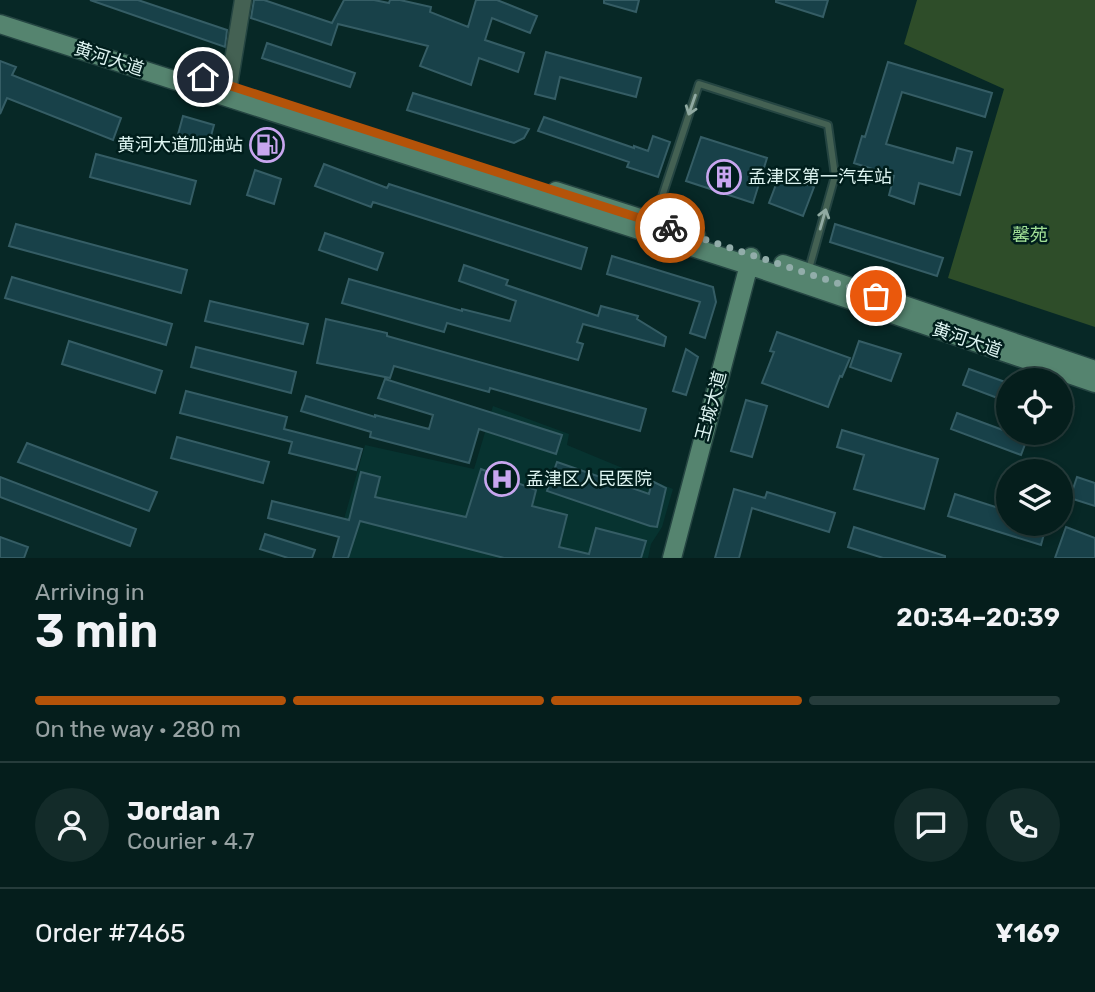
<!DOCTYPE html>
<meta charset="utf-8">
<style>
:root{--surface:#051e1c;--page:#132b29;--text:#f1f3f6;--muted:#97a2a3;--line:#263c3b;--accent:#b45309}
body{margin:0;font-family:Rubik,"Noto Sans SC",sans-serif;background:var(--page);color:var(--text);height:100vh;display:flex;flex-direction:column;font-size:26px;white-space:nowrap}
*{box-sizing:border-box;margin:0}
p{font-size:23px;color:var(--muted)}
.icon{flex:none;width:38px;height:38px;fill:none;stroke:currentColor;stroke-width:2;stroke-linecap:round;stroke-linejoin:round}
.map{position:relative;height:558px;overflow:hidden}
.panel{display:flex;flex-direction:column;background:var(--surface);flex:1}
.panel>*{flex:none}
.tools{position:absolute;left:996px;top:368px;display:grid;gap:14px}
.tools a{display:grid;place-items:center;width:77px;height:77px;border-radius:50%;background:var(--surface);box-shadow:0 4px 10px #0003,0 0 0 2px var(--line);font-size:35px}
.pin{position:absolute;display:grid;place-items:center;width:60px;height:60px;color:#fff;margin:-30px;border:4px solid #fff;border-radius:50%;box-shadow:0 2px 7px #0007}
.courier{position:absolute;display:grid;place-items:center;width:70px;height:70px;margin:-35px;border:5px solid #b45309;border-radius:50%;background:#fff;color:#222;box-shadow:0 2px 9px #0007}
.summary em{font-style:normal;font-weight:600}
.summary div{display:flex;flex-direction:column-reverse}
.summary{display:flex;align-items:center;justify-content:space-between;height:119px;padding:0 35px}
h1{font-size:46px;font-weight:600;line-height:52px}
.bar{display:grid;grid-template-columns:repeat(4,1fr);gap:10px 7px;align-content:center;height:84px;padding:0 35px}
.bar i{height:9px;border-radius:5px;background:var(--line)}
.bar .selected{background:var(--accent)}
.bar p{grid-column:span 4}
.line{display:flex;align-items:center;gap:18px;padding:0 35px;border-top:2px solid var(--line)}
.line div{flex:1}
.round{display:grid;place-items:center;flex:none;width:74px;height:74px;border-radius:37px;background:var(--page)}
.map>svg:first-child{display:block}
.built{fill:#073330}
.green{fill:#2e4d29}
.building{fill:#184149;stroke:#355d65;stroke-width:2}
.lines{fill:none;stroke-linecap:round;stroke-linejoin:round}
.service-casing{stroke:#254542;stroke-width:10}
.tertiary-casing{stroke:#254542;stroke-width:19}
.secondary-casing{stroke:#254542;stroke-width:21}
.service{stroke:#446153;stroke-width:6}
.tertiary{stroke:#446153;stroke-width:16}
.secondary{stroke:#55846f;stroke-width:18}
.oneway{stroke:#90aaa2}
.done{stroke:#92adaa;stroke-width:7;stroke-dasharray:0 12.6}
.route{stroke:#b45309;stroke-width:9}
.labels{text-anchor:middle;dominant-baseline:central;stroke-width:5;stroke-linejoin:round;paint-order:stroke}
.street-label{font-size:18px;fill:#ddf4f1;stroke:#001e1c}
.poi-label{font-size:18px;fill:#ddf4f1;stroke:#001e1c;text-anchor:start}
.park-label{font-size:18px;fill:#a1e096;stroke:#001e1c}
</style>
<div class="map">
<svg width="1095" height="558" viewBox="0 0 1095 558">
<rect width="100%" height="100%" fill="#072826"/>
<!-- built -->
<path class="built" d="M493 406 569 434 567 445 673 489 662 527 651 544 648 558H333L365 445 474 469Z"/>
<!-- green -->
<path class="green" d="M917 0H1095V327L948 278 1004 89 904 44Z"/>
<!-- building -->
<path class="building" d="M90 0H138L227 30 225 47Z
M254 0H264L332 23 344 0H374L389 3 390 0H400L431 7 430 12 468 27 476 0H497L537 16 530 33 492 18 485 40 524 53 518 72 479 58 471 85 420 66 428 46 338 24 331 45 251 18Z
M604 0H639L636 12 604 3Z
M776 0H828L823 17 776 2Z
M267 43 355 73 350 87 262 58Z
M546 52 641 78 636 97 560 77 555 99 535 94Z
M0 61 16 67 12 75 121 118 113 140 7 98 0 114Z
M888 62 992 93 985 117 902 92 886 144 953 163 957 148 972 152 960 195 919 183 914 204 889 195 894 176 854 163 862 136 865 137Z
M413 93 529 129 524 138 514 143 407 110Z
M183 116 214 125 208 147 177 138Z
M544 117 634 148V146L648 151 653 136 670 142 658 177 627 167 629 162 538 131Z
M701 137 767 158 753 203 686 181Z
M96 154 196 181 190 204 90 177Z
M324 164 387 188 389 184 587 248 581 269 373 202 371 207 315 186Z
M255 170 281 179 274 204 247 195Z
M780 174 814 187 803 216 769 203Z
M16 224 187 270 181 293 9 246Z
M835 224 943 258 937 276 830 242Z
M325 233 383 253 377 270 319 250Z
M612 256 713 287 716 302 705 338 690 333 700 302 607 274Z
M464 265 508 280 506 285 598 316 601 306 638 316 637 319 666 337 664 346 583 324 577 342 583 344 578 360 447 323 444 332 342 303 349 279 462 311V309L510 321 516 301 459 281Z
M12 277 172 324 166 345 5 298Z
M210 301 308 324 303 344 205 321Z
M326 319 387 333V336L646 409 640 431 490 388 489 392 394 366 390 378 317 363Z
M777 332 850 358 842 377 840 376 828 407 762 383 774 352 770 351Z
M69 341 162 371 155 393 62 364Z
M859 341 901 354 891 381 850 367Z
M196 347 296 372 291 393 191 367Z
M686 349 698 357 686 395 673 391Z
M969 369 1008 383V402L963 385Z
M385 379 562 435 556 454 479 429 469 463 370 437 371 432 301 411 306 396 375 417V415L429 429 433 415 378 398Z
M186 391 287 417 284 429 362 449 356 470 289 453 292 442 180 413Z
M746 400 767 406 752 457 731 451Z
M1060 402 1074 407 1068 424 1060 421Z
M957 413 1027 439 1021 455 951 429Z
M842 430 938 459 924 509 854 489 864 455 837 447Z
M177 437 269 462 263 483 171 458Z
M27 443 157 492 149 511 18 462Z
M557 462 649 494 652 481 666 488 657 527 650 526 547 491Z
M481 469 536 490 532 506 567 515 559 547 589 554 596 528 646 541 641 558H504L360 521 348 558H333L339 537 268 518 272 501 349 520 361 472 380 477 375 497 466 517Z
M0 477 136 529 130 546 0 497Z
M1077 477 1095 483V506L1070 498Z
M734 489 765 498 767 492 835 513 829 532 752 508 739 558H715Z
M955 494 1008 511V523H1047L1041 545 948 516Z
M854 527 945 556V558H883L848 547Z
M1066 527 1095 538V558H1055Z
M265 534 315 550 312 558H288L260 549Z
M0 537 28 547 24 558H0Z"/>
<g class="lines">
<!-- service casing -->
<g class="service-casing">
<path id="service" d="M654 221 699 84 828 125 835 176 809 269"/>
</g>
<!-- tertiary casing -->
<g class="tertiary-casing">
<path id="tertiary" d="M229 85 243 0"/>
</g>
<!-- secondary casing -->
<g class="secondary-casing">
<path id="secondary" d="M0 24 760 269 1095 383
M556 191 696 236
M783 264 1095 370
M672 558 751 257"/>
</g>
<!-- service -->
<use href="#service" class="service"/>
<!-- tertiary -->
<use href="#tertiary" class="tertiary"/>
<!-- secondary -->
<use href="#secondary" class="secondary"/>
</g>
<!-- one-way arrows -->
<defs><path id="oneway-shaft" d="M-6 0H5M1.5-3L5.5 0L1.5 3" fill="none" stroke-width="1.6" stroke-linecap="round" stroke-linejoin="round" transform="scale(1.75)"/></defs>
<g class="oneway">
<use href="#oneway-shaft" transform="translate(692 105) rotate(109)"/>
<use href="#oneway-shaft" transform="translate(823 219) rotate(-74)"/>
</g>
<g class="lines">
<!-- done -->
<path class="done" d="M670 228 876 296"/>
<!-- route -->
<path class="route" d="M203 77 670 228"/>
</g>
<!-- icons -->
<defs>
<g id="fuel-ring" transform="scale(1.75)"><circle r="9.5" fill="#001e1c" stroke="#c8a6ef" stroke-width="1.5"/><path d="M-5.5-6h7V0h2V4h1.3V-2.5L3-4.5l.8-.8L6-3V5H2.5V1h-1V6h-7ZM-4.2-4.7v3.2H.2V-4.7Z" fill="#c8a6ef"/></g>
<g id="building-ring" transform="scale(1.75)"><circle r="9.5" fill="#001e1c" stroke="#c8a6ef" stroke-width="1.5"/><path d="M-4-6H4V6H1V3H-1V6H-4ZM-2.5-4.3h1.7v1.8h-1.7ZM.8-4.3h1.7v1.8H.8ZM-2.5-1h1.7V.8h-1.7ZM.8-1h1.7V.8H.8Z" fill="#c8a6ef"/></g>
<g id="hospital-ring" transform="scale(1.75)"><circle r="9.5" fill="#001e1c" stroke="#c8a6ef" stroke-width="1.5"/><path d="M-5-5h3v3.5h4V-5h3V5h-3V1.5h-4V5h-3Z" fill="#c8a6ef"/></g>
</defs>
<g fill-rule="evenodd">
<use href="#fuel-ring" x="267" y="145"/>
<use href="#building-ring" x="724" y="177"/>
<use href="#hospital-ring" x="502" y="479"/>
</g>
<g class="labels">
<!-- street labels -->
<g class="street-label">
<text transform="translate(109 59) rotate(18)">黄河大道</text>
<text transform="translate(967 340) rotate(19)">黄河大道</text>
<text transform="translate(711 406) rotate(-75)">王城大道</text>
</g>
<!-- poi labels -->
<g class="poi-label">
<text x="243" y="145" text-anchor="end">黄河大道加油站</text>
<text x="748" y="177">孟津区第一汽车站</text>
<text x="526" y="479">孟津区人民医院</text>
</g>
<!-- park labels -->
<g class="park-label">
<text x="1030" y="235">馨苑</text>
</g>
</g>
</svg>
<div class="tools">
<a><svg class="icon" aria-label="locate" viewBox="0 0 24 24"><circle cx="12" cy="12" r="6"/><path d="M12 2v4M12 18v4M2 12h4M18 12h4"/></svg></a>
<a><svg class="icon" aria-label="layers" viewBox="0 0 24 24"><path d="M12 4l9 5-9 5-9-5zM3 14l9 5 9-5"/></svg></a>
</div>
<div class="pin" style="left:876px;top:296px;background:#ea580c"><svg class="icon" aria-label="bag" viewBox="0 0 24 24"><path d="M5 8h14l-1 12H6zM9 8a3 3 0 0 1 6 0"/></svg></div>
<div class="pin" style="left:203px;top:77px;background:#1f2937"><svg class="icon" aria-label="home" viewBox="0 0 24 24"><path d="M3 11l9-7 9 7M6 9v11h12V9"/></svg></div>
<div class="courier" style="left:670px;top:228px"><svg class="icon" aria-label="bike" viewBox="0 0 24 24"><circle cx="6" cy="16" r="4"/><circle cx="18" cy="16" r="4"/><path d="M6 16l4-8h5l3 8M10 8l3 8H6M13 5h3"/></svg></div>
</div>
<section class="panel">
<div class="summary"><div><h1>3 min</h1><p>Arriving in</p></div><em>20:34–20:39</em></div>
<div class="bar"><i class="selected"></i><i class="selected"></i><i class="selected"></i><i></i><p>On the way · 280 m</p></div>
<div class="line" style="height:126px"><a class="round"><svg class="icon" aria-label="person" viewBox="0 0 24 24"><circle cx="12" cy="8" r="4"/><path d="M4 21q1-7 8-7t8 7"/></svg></a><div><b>Jordan</b><p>Courier · 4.7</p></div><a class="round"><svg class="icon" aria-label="chat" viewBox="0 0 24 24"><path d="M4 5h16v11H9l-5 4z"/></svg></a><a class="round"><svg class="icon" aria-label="phone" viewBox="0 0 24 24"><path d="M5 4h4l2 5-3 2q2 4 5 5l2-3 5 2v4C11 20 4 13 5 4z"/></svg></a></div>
<div class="line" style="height:91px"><div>Order #7465</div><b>¥169</b></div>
</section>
